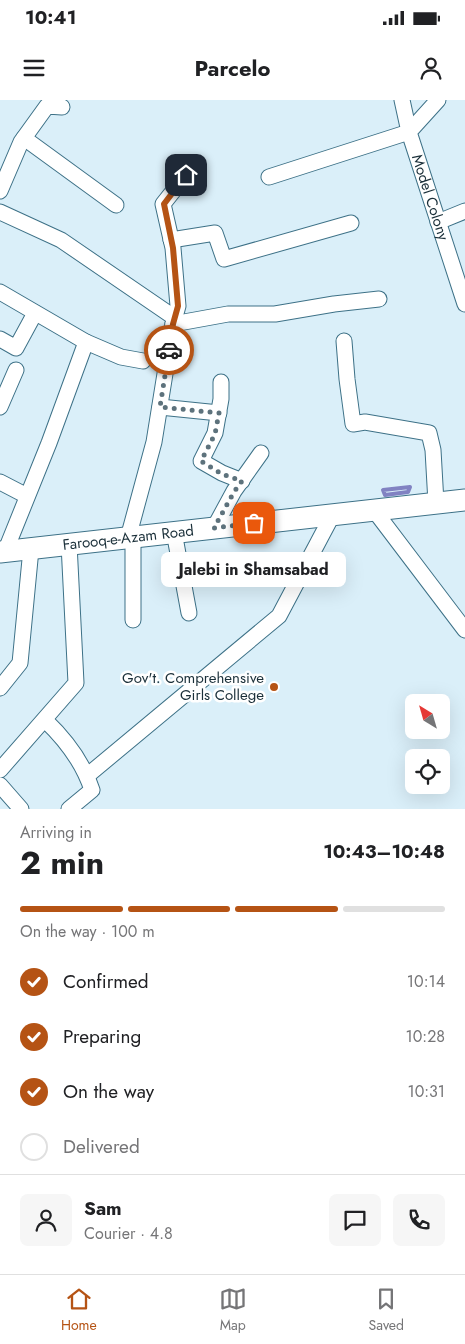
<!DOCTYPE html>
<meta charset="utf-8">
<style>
:root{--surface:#fff;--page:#f6f6f6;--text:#202124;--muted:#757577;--line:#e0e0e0;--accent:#b55314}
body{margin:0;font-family:Jost,sans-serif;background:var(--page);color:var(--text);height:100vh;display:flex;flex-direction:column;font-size:19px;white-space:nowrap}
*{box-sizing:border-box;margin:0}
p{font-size:16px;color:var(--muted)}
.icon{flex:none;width:28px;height:28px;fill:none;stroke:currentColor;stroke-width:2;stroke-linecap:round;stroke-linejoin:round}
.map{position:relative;height:709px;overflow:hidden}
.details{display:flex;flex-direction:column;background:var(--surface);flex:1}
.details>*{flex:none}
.needle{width:32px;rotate:323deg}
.fabs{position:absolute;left:405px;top:594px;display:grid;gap:10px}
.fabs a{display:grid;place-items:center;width:45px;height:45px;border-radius:8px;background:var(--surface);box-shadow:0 5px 20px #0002;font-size:25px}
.pin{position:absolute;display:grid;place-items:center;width:42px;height:42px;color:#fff;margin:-21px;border-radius:10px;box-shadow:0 2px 8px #0006}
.courier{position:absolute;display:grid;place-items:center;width:50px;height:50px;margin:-25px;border:4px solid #b55314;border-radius:50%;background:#fff;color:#222;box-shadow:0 1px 6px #0007}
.bubble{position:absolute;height:35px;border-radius:8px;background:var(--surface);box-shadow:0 5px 20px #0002;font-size:16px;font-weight:700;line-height:35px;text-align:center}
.headline em{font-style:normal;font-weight:700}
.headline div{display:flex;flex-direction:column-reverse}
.headline{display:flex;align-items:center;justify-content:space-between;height:85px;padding:0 20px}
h1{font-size:32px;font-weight:700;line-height:38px}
.bar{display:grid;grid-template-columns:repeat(4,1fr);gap:8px 5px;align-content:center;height:60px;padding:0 20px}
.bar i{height:6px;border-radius:4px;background:var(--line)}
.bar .current{background:var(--accent)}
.bar p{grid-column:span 4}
.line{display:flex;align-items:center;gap:12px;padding:0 20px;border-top:1px solid var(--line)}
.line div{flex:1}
.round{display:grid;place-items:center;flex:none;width:52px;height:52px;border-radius:8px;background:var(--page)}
ol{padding:0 20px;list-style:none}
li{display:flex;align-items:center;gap:15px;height:55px}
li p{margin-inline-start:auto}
li .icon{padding:5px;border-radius:50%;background:var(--accent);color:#fff;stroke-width:4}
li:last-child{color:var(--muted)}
li i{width:28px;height:28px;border:2px solid var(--line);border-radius:50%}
.status{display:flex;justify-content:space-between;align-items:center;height:35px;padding:0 25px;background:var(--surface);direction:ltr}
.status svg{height:14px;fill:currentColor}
header{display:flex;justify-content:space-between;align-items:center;height:65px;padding:0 20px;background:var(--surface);font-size:22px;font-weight:700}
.menu{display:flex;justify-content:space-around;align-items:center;height:70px;border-top:1px solid var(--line);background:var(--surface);font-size:14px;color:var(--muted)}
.menu a{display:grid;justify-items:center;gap:2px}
.menu .current{color:var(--accent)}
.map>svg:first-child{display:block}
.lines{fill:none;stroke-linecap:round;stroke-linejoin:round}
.stream{stroke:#8182c2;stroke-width:4}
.street-casing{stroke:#3d7187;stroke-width:17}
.secondary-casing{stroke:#3d7187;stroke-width:23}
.street{stroke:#fff;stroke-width:15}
.secondary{stroke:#fff;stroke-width:21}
.done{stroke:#5d727c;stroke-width:5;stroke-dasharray:0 9}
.route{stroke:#b55314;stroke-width:6}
.poi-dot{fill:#b55314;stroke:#fff;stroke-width:2}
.labels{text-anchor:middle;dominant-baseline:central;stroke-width:5;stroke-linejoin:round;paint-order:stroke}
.street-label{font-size:15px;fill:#1a2f39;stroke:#fff}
.poi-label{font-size:15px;fill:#1a2f39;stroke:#fff;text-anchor:end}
</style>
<div class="status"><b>10:41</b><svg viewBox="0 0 49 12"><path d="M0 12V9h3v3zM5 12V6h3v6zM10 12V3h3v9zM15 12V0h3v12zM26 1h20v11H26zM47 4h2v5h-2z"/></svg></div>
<header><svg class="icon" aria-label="menu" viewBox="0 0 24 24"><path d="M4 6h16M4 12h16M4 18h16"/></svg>Parcelo<svg class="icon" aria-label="person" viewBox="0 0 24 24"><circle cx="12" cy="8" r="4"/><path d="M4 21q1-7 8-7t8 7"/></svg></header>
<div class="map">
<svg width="465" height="709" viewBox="0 0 465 709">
<rect width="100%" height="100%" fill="#daeff9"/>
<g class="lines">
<!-- stream -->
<path class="stream" d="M410 387 408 392 385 395 383 390Z"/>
<!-- street casing -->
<g class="street-casing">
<g id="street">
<path id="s1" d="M438 0 409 32 465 204"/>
<path d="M24 38 116 105"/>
<path d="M269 77 409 32 402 0"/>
<path d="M0 91 21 42 47 6 62 7"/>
<path d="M0 112 61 140 175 218"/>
<path d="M438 122 465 111"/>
<path d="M171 140 215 133 224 159 351 123"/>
<path d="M0 192 86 242 49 343 5 452"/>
<path d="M173 224 228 214H275L334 204 379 199"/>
<path d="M0 239 16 248 35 213"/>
<path d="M344 241 347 279 353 324 365 322 429 333 433 350 436 403"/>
<path d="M86 242 121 257 143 261"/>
<path d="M221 282V299L215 333 201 361 222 373 242 381"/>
<path d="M0 307 16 270"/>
<path d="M160 307 219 313"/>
<path d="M0 382 27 396"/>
<path d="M374 410 465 530"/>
<path d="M214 428 234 391 261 353"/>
<path d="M174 432 189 513"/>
<path d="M133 437V520"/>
<path d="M128 438 154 342 173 224 178 206 173 148 163 104 186 75"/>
<path d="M0 588 20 563 31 449"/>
<path d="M45 620C66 640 83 662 92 690L69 709"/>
<path d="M0 670 76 583 69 444"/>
<path d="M88 675 279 516 333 414"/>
<path d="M0 685 21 709"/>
</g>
</g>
<!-- secondary casing -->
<g class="secondary-casing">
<g id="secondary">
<path id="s2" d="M0 452 465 400"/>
</g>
</g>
<!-- street -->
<use href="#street" class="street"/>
<!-- secondary -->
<use href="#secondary" class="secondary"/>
</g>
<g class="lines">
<!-- done -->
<path class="done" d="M169 250 160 307 219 313 215 334 201 361 222 374 242 381 234 392 214 428 254 423"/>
<!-- route -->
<path class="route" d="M169 250 173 224 178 206 173 148 164 104 186 75"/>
</g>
<!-- markers -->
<circle class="poi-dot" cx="274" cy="587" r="5"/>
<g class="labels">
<!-- street labels -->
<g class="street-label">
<text stroke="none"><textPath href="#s1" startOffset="112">Model Colony</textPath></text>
<text stroke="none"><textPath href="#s2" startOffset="129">Farooq-e-Azam Road</textPath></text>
</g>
<!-- poi labels -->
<g class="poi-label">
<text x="264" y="578">Gov't. Comprehensive<tspan x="264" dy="17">Girls College</tspan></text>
</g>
</g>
</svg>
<div class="fabs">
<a><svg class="needle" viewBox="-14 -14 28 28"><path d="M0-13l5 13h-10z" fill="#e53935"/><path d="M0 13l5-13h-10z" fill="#757577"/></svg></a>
<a><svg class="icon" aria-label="locate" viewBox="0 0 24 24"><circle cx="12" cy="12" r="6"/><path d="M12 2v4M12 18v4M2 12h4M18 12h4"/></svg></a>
</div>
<div class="pin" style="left:254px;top:423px;background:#ea580c"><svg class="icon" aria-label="bag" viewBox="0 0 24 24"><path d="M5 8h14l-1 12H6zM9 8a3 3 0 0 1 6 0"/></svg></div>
<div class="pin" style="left:186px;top:75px;background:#1f2937"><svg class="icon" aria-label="home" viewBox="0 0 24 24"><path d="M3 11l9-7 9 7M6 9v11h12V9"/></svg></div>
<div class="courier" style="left:169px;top:250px"><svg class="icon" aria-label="car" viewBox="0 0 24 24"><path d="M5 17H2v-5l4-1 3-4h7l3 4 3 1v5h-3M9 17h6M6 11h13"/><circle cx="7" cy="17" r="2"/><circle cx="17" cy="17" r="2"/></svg></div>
<div class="bubble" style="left:161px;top:452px;width:185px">Jalebi in Shamsabad</div>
</div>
<section class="details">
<div class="headline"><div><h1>2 min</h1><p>Arriving in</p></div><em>10:43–10:48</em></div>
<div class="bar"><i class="current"></i><i class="current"></i><i class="current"></i><i></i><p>On the way · 100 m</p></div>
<ol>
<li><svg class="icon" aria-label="check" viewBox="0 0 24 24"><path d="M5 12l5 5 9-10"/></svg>Confirmed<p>10:14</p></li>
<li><svg class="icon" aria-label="check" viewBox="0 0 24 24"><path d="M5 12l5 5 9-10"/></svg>Preparing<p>10:28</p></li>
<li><svg class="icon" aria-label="check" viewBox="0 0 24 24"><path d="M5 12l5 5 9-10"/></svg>On the way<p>10:31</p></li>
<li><i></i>Delivered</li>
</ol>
<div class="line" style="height:90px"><a class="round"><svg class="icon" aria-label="person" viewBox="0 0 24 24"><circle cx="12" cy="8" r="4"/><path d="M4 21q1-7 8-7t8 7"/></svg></a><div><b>Sam</b><p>Courier · 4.8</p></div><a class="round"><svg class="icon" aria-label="chat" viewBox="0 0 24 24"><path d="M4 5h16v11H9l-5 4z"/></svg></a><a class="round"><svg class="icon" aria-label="phone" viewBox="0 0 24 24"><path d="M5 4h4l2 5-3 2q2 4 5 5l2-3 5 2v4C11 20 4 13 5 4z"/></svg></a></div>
</section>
<nav class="menu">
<a class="current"><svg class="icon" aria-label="home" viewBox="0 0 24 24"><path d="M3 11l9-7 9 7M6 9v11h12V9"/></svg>Home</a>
<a><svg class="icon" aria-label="map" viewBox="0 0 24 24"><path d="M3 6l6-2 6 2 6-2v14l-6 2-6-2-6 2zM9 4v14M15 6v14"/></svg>Map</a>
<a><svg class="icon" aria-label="saved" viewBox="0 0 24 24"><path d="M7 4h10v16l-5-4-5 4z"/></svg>Saved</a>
</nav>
